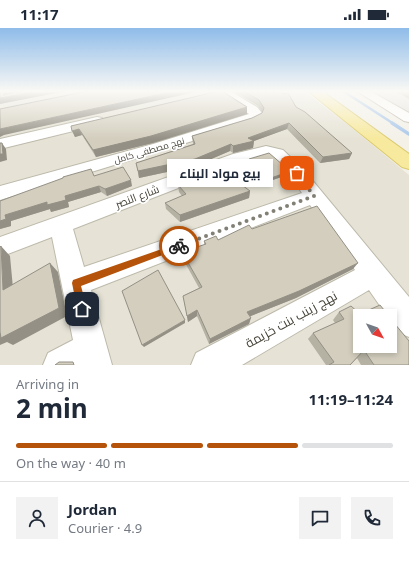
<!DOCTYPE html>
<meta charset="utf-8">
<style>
:root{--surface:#fff;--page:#f2f2f3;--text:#1f2937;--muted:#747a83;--line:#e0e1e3;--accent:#b45309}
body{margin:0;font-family:"Noto Sans",Cairo,sans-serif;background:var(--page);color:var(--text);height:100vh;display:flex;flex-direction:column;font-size:15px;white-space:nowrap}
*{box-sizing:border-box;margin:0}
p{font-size:13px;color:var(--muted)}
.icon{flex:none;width:22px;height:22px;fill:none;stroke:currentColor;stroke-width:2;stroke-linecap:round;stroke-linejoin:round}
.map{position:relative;height:337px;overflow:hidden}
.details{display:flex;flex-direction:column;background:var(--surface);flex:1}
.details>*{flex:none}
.needle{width:26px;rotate:130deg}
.tools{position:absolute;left:353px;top:281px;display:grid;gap:8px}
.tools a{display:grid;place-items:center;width:44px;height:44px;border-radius:0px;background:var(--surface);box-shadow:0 2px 6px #0003;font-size:20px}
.pin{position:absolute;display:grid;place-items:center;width:34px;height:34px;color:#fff;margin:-17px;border-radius:8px;box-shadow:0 2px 6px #0006}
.courier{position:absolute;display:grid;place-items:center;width:40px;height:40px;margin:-20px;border:3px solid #b45309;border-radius:50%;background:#fff;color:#222;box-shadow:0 1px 5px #0007}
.bubble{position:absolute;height:28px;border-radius:0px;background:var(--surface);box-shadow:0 2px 6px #0003;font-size:13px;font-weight:700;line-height:28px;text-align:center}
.summary em{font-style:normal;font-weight:700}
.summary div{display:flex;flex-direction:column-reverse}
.summary{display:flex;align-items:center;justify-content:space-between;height:68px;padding:0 16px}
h1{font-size:26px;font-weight:700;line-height:30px}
.bar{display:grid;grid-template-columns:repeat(4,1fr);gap:6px 4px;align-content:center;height:48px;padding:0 16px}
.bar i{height:5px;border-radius:3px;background:var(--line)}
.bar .selected{background:var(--accent)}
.bar p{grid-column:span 4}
.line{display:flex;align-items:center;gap:10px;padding:0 16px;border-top:1px solid var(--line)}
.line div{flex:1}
.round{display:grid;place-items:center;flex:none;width:42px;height:42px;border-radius:0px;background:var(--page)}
.status{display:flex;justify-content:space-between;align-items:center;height:28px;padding:0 20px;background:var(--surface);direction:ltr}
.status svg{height:11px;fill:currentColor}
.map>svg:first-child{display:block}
.residential{fill:#e6e3d6;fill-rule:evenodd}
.industrial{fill:#e5e2dc}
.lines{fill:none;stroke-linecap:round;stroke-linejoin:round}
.stream-far1{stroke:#a9c7eb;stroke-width:2.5}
.stream{stroke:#a9c7eb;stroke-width:3.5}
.minor-casing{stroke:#bdbaab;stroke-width:2}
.major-casing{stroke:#dbc96e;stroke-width:2}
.minor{fill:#fff;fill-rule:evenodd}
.major{fill:#f7e99d;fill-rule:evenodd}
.wall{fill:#b5b1a3}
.shaded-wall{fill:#949085}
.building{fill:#d3cebe;stroke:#949085}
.route{fill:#b45309}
.done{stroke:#827f75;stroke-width:4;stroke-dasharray:0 7.2}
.labels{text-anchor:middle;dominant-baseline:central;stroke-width:3.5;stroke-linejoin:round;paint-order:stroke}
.far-street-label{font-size:9px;fill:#454237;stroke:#fff}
.street-label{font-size:11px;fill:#454237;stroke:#fff}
.near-street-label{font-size:13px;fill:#454237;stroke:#fff}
</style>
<div class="status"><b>11:17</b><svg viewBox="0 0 49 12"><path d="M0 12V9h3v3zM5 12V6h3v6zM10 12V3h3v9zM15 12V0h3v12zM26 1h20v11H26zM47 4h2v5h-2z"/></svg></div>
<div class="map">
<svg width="409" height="337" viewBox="0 0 409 337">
<rect width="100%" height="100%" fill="#f3f1e8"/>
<!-- residential -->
<path class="residential" d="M0 63H304L347 96 409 147V337H0ZM360 288H390V318H360Z"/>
<!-- industrial -->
<path class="industrial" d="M354 63H409V96Z"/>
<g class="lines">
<!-- stream-far1 -->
<path class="stream-far1" d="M343 63 394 96"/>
<!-- stream -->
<path class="stream" d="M392 95 409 106"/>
<!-- minor casing -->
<g class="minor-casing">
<path id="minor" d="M217 63H230L257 79 262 85C261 91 256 92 251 95L0 172V158L153 116 249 86Z
M357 63H370L409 85V94L404 93Z
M97 89 102 90 104 93 102 96 0 121V111Z
M266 118 283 122 303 141 409 269V309C400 305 390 299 390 288H387L369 262 242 337H191L196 325 355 242 310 177 91 262 112 337H43L48 325 73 312 52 209 0 229V209L233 126ZM266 127C279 129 295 154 302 165L84 239 73 201 245 134Z"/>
</g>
<!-- major casing -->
<g class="major-casing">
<path id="major" d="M308 63H322L409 126V141L402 139Z"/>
</g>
<!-- minor -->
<use href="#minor" class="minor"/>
<!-- major -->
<use href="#major" class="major"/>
</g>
<!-- wall -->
<path class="wall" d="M233 63H281L283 66 296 79 352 125 349 131 320 135 287 101 254 113 253 120 233 125 230 123 195 138 139 150 136 135 193 116 192 108 252 90 262 85V84L258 78Z
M395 63H409V71Z
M247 86 153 115 96 129 82 107 75 109 71 98Z
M249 131 288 144 287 147 270 153 250 138 249 135Z
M94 148 132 158 107 168 101 164 68 174 69 179 51 184 50 181 11 193V198L0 201V173Z
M178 157 250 163 249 170 180 194 166 181 165 175 182 168 179 164Z
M252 201 353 241 296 270 250 288 249 296 209 316 197 288 188 294 183 268 199 260 183 231 182 224 204 217V213L218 212Z
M339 284 409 337H361L357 330 350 337H326L308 311 313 305 335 295 333 292Z"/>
<!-- shaded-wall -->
<path class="shaded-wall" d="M8 63H19L12 68 38 63H67L0 76V70L3 67Z
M175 63H200L4 107 0 109V101Z
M247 79V86L153 115 96 129 93 122Z
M289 95 287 101 254 113 253 120 233 125V118L248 110Z
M79 101 82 107 75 109 72 103Z
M2 115 6 121 7 132 0 134V126Z
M231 116 230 123 195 138 139 150 138 143Z
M352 125 349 131 320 135 323 129Z
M288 144 287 147 270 153 271 150Z
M131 152 132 158 107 168 105 161Z
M99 158 101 164 68 174 69 179 51 184 50 181 11 193V198L0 201V193L5 187 47 174 65 168Z
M250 163 249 170 180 194V187Z
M1 218 10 228 14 271 3 262Z
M50 235 58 244 67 288 13 317 7 314 0 317V304Z
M358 235 353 241 296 270 246 290 247 284Z
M197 282V288L188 294 187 288Z
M251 290 249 296 209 316 210 311Z
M185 292V295L144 319 142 317Z"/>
<!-- building -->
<path class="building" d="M0 63H8L3 67 23 63H38L0 70Z
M88 63H175L0 101V81Z
M219 63H222L247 79 151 108 93 122 79 101 72 103 71 98Z
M243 63H281L283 66 288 65 296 79 305 84 352 125 323 129 289 95 248 110 254 113 233 118 231 116 195 131 138 143 136 135 195 116 192 108 252 90 262 85 264 80 259 72Z
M0 115H2L3 126H0Z
M269 125 283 137 288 144 271 150 250 134 249 131Z
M123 139 131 152 105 161 99 158 65 168 66 172 47 177V174L5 187 6 191 0 193V173L63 150V149L91 141 94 148Z
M219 140 250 163 180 187 165 175 186 166 178 157Z
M317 178 358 235 299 263 247 284 251 290 210 311 197 282 187 288 183 268 202 259 182 224 206 216 204 213 216 208 218 212 249 197 252 201Z
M1 218 3 262 50 235 59 280 1 310 0 304V219Z
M158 242 185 292 142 317 122 263Z
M380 277 389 288H360V318H390V290L409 313V337H374L364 322 350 337H329L334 334 313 305 344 291 339 284 351 278 360 286Z
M59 334H73L74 337H55Z"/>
<!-- sky -->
<linearGradient id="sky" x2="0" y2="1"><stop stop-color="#8fbce9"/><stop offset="0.57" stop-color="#faf9f5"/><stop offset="1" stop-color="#faf9f5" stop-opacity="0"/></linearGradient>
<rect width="409" height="111" fill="url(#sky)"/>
<!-- route -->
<path class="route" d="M179 215 181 216V220L81 258 87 281 85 285 82 286 78 285 72 255 73 252Z"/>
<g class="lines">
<!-- done -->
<path class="done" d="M179 218 314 168 297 145"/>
</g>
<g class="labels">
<!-- far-street labels -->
<g class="far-street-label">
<text transform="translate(149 122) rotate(-16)">نهج مصطفى كامل</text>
</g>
<!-- street labels -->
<g class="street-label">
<text transform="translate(137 168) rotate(-21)">شارع النصر</text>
</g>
<!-- near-street labels -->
<g class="near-street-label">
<text transform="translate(291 291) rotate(-29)">نهج زينب بنت خزيمة</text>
</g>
</g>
</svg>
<div class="tools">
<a><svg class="needle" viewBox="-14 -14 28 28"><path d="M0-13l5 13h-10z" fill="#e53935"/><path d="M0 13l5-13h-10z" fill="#747a83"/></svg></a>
</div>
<div class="pin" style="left:297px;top:145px;background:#ea580c"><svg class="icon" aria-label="bag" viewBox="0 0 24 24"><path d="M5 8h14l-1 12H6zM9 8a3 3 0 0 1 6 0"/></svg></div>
<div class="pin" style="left:82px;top:281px;background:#1f2937"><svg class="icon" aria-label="home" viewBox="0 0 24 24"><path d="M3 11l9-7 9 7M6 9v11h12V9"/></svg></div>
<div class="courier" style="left:179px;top:218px"><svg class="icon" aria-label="bike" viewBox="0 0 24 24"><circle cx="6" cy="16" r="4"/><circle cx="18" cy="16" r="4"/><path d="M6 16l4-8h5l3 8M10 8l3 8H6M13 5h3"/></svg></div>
<div class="bubble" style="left:167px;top:131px;width:106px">بيع مواد البناء</div>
</div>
<section class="details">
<div class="summary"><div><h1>2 min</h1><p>Arriving in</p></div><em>11:19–11:24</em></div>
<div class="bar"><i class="selected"></i><i class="selected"></i><i class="selected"></i><i></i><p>On the way · 40 m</p></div>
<div class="line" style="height:72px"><a class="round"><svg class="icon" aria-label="person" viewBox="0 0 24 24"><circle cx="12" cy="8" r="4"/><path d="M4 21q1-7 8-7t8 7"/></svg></a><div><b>Jordan</b><p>Courier · 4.9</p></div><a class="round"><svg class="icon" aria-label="chat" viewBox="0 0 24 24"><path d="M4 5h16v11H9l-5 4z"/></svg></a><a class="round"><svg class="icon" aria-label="phone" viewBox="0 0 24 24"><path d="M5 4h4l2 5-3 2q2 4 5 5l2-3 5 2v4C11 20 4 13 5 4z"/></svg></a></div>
</section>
